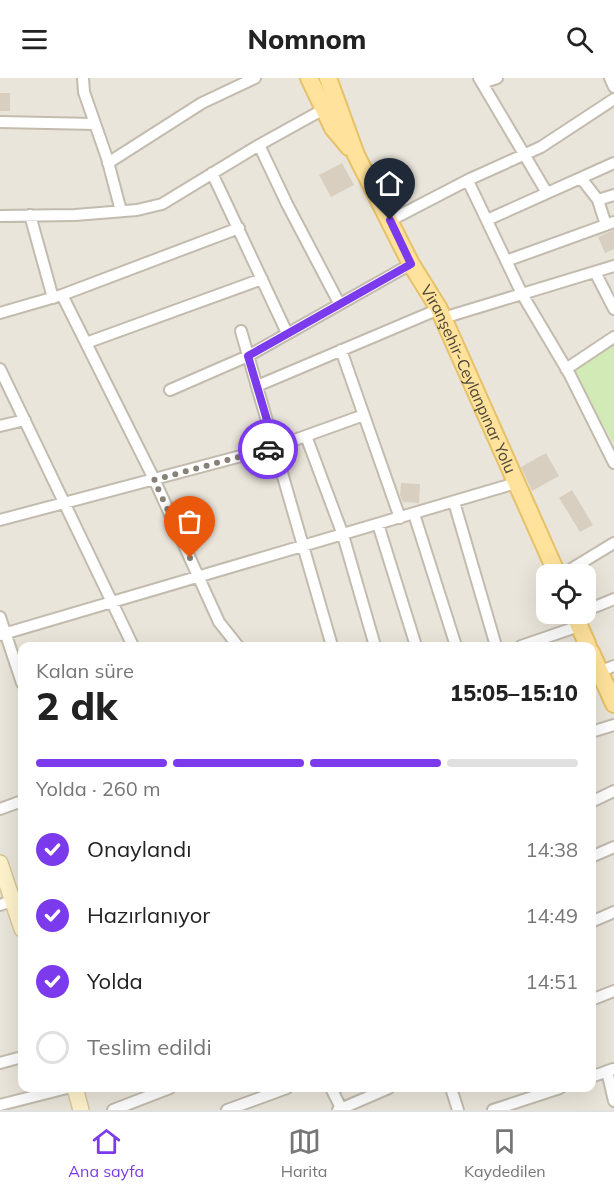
<!DOCTYPE html>
<html lang="tr">
<meta charset="utf-8">
<style>
:root{--surface:#fff;--page:#f2f2f2;--text:#222;--muted:#767676;--line:#e0e0e0;--accent:#7c3aed}
body{margin:0;font-family:Mulish,sans-serif;background:var(--page);color:var(--text);height:100vh;display:flex;flex-direction:column;font-size:22px;white-space:nowrap}
*{box-sizing:border-box;margin:0}
p{font-size:20px;color:var(--muted)}
.icon{flex:none;width:33px;height:33px;fill:none;stroke:currentColor;stroke-width:2;stroke-linecap:round;stroke-linejoin:round}
.map{position:relative;flex:1;overflow:hidden}
.details{position:absolute;left:18px;top:564px;width:578px;height:450px;display:flex;flex-direction:column;background:var(--surface);border-radius:12px;box-shadow:0 6px 24px #0002}
.details>*{flex:none}
.controls{position:absolute;left:536px;top:486px;display:grid;gap:12px}
.controls a{display:grid;place-items:center;width:60px;height:60px;border-radius:12px;background:var(--surface);box-shadow:0 6px 24px #0002;font-size:30px}
.pin{position:absolute;display:grid;place-items:center;width:51px;height:51px;color:#fff;margin:-62px -26px;border-radius:50% 50% 50% 0;rotate:-45deg;box-shadow:0 0 6px #0007}
.pin .icon{rotate:45deg}
.courier{position:absolute;display:grid;place-items:center;width:60px;height:60px;margin:-30px;border:4px solid #7c3aed;border-radius:50%;background:#fff;color:#222;box-shadow:0 2px 8px #0007}
.overview em{font-style:normal;font-weight:800}
.overview div{display:flex;flex-direction:column-reverse}
.overview{display:flex;align-items:center;justify-content:space-between;height:102px;padding:0 18px}
h1{font-size:39px;font-weight:800;line-height:45px}
.bar{display:grid;grid-template-columns:repeat(4,1fr);gap:9px 6px;align-content:center;height:72px;padding:0 18px}
.bar i{height:8px;border-radius:4px;background:var(--line)}
.bar .on{background:var(--accent)}
.bar p{grid-column:span 4}
ol{padding:0 18px;list-style:none}
li{display:flex;align-items:center;gap:18px;height:66px}
li p{margin-inline-start:auto}
li .icon{padding:6px;border-radius:50%;background:var(--accent);color:#fff;stroke-width:4}
li:last-child{color:var(--muted)}
li i{width:33px;height:33px;border:3px solid var(--line);border-radius:50%}
header{display:flex;justify-content:space-between;align-items:center;height:78px;padding:0 18px;background:var(--surface);font-size:27px;font-weight:800}
.dock{display:flex;justify-content:space-around;align-items:center;height:84px;border-top:2px solid var(--line);background:var(--surface);font-size:16px;color:var(--muted)}
.dock a{display:grid;justify-items:center;gap:3px}
.dock .on{color:var(--accent)}
.map>svg:first-child{display:block}
.residential{fill:#eae5da;fill-rule:evenodd}
.green{fill:#d2eab5}
.building{fill:#d8cfc1}
.lines{fill:none;stroke-linecap:round;stroke-linejoin:round}
.street-casing{stroke:#c2bbae;stroke-width:14}
.secondary-casing{stroke:#d6c79b;stroke-width:18}
.primary-casing{stroke:#e6c16a;stroke-width:20}
.street{stroke:#fff;stroke-width:10}
.secondary{stroke:#fff3cd;stroke-width:15}
.primary{stroke:#ffe39c;stroke-width:16}
.done{stroke:#878178;stroke-width:6;stroke-dasharray:0 10.8}
.route{stroke:#7c3aed;stroke-width:8}
.labels{text-anchor:middle;dominant-baseline:central;stroke-width:4.5;stroke-linejoin:round;paint-order:stroke}
.street-label{font-size:16px;fill:#4b4439;stroke:#fff}
</style>
<header><svg class="icon" aria-label="menu" viewBox="0 0 24 24"><path d="M4 6h16M4 12h16M4 18h16"/></svg>Nomnom<svg class="icon" aria-label="search" viewBox="0 0 24 24"><circle cx="10" cy="10" r="6"/><path d="M15 15l6 6"/></svg></header>
<div class="map">
<svg width="614" height="1032" viewBox="0 0 614 1032">
<rect width="100%" height="100%" fill="#f6f3ec"/>
<!-- residential -->
<path class="residential" d="M0 0H614V1032H0ZM546 496H585V536H546ZM22 568H591V1010H22Z"/>
<!-- green -->
<path class="green" d="M614 264V366L571 291Z"/>
<!-- building -->
<path class="building" d="M0 15H10V33H0Z
M342 85 354 107 331 119 319 97Z
M614 152V171L605 175 598 159Z
M546 375 559 398 532 413 521 389Z
M401 405 420 406 419 425 403 424 400 417Z
M572 412 593 447 580 454 559 420Z"/>
<g class="lines">
<!-- street casing -->
<g class="street-casing">
<path id="street" d="M83 0 84 14 107 80 121 133
M479 0 547 115
M610 0 614 9
M482 5 497 0
M0 44 95 46
M259 67 287 126 339 225
M108 85 202 25 255 0
M212 95 287 255
M581 100 598 122 606 147
M468 103 522 216 570 297 614 385
M598 122 614 117
M30 137 53 220
M0 138 75 137 137 132 162 126 259 67 324 31
M391 142 470 101 541 69 614 21
M487 142 614 85
M506 183 614 144
M595 194 614 231
M62 217 154 401 219 544 238 568
M0 235 62 217 239 150
M443 240 614 188
M241 253 332 568
M86 265 262 201
M341 272 400 440
M0 291 133 568
M566 291 614 259
M257 308 439 231
M170 312 248 278 411 186
M0 348 25 342
M306 358 343 457 375 568
M454 424 496 568
M414 436 456 568
M0 442 275 369 364 337
M378 446 416 568
M563 496 614 465
M585 533 614 521
M0 539 22 605
M0 557 516 405
M521 568 579 548
M591 597 614 588
M591 654 614 647
M591 724 614 713
M0 731 22 723
M591 779 614 769
M0 827 22 819
M591 844 614 834
M591 922 614 913
M0 985 22 979
M607 993 614 1023
M591 999 613 991
M331 1010 342 1032
M451 1010 458 1032
M0 1027 67 1010
M113 1032 170 1010
M227 1032 287 1010
M338 1032 389 1010
M493 1032 560 1010"/>
</g>
<!-- secondary casing -->
<g class="secondary-casing">
<path id="secondary" d="M0 785 22 851
M75 1010 81 1032"/>
</g>
<!-- primary casing -->
<g class="primary-casing">
<g id="primary">
<path d="M309 0 333 50 349 69"/>
<path id="s1" d="M328 0 356 77 411 186 439 231 557 496"/>
<path d="M574 536 588 568"/>
<path d="M591 574 614 626"/>
</g>
</g>
<!-- street -->
<use href="#street" class="street"/>
<!-- secondary -->
<use href="#secondary" class="secondary"/>
<!-- primary -->
<use href="#primary" class="primary"/>
</g>
<g class="lines">
<!-- done -->
<path class="done" d="M190 480 154 402 268 371"/>
<!-- route -->
<path class="route" d="M268 371 275 369 248 278 411 186 390 142"/>
</g>
<g class="labels">
<!-- street labels -->
<g class="street-label">
<text stroke="none"><textPath href="#s1" startOffset="333">Viranşehir-Ceylanpınar Yolu</textPath></text>
</g>
</g>
</svg>
<div class="controls">
<a><svg class="icon" aria-label="locate" viewBox="0 0 24 24"><circle cx="12" cy="12" r="6"/><path d="M12 2v4M12 18v4M2 12h4M18 12h4"/></svg></a>
</div>
<div class="pin" style="left:190px;top:480px;background:#ea580c"><svg class="icon" aria-label="bag" viewBox="0 0 24 24"><path d="M5 8h14l-1 12H6zM9 8a3 3 0 0 1 6 0"/></svg></div>
<div class="pin" style="left:390px;top:142px;background:#1f2937"><svg class="icon" aria-label="home" viewBox="0 0 24 24"><path d="M3 11l9-7 9 7M6 9v11h12V9"/></svg></div>
<div class="courier" style="left:268px;top:371px"><svg class="icon" aria-label="car" viewBox="0 0 24 24"><path d="M5 17H2v-5l4-1 3-4h7l3 4 3 1v5h-3M9 17h6M6 11h13"/><circle cx="7" cy="17" r="2"/><circle cx="17" cy="17" r="2"/></svg></div>
<section class="details">
<div class="overview"><div><h1>2 dk</h1><p>Kalan süre</p></div><em>15:05–15:10</em></div>
<div class="bar"><i class="on"></i><i class="on"></i><i class="on"></i><i></i><p>Yolda · 260 m</p></div>
<ol>
<li><svg class="icon" aria-label="check" viewBox="0 0 24 24"><path d="M5 12l5 5 9-10"/></svg>Onaylandı<p>14:38</p></li>
<li><svg class="icon" aria-label="check" viewBox="0 0 24 24"><path d="M5 12l5 5 9-10"/></svg>Hazırlanıyor<p>14:49</p></li>
<li><svg class="icon" aria-label="check" viewBox="0 0 24 24"><path d="M5 12l5 5 9-10"/></svg>Yolda<p>14:51</p></li>
<li><i></i>Teslim edildi</li>
</ol>
</section>
</div>
<nav class="dock">
<a class="on"><svg class="icon" aria-label="home" viewBox="0 0 24 24"><path d="M3 11l9-7 9 7M6 9v11h12V9"/></svg>Ana sayfa</a>
<a><svg class="icon" aria-label="map" viewBox="0 0 24 24"><path d="M3 6l6-2 6 2 6-2v14l-6 2-6-2-6 2zM9 4v14M15 6v14"/></svg>Harita</a>
<a><svg class="icon" aria-label="saved" viewBox="0 0 24 24"><path d="M7 4h10v16l-5-4-5 4z"/></svg>Kaydedilen</a>
</nav>
